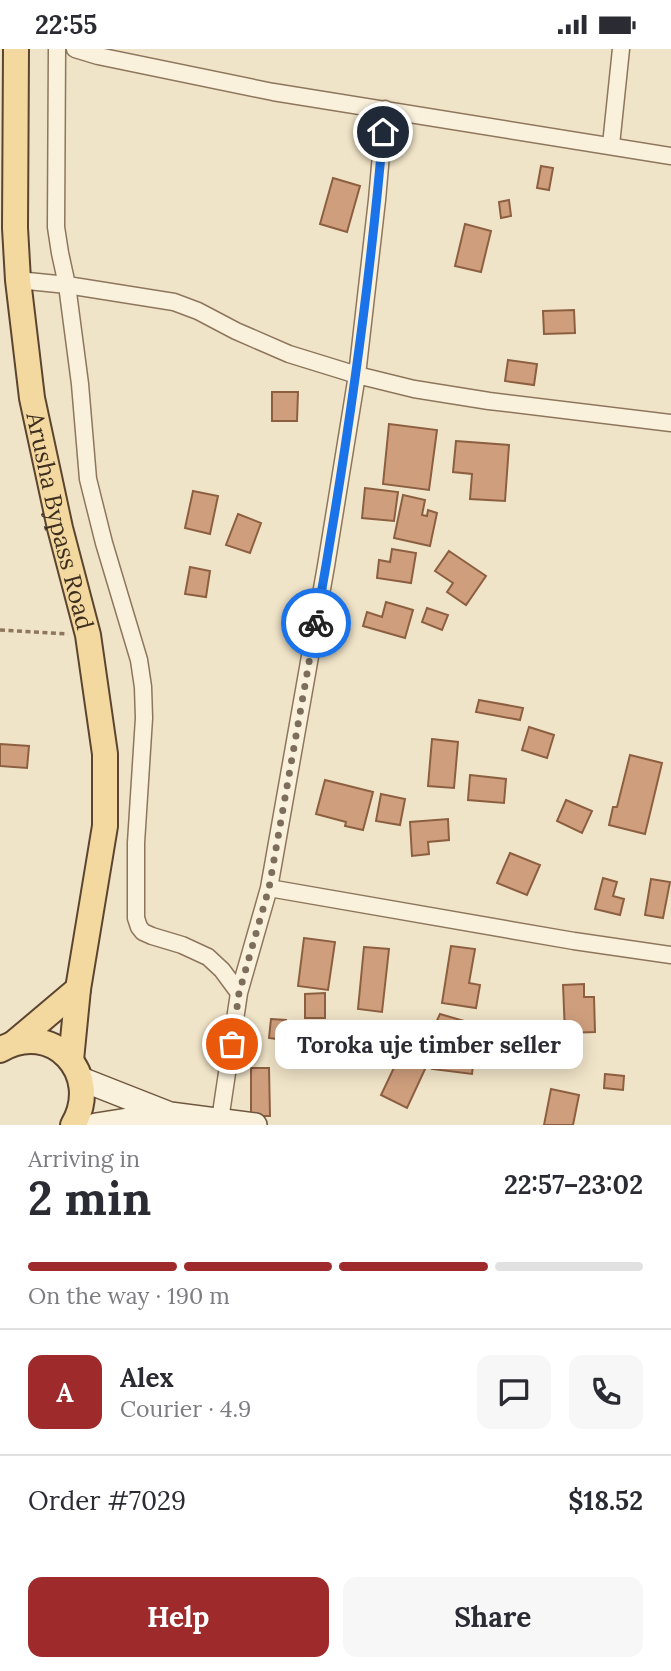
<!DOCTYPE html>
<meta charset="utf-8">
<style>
:root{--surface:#fff;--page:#f7f7f7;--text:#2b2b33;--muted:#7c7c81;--line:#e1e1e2;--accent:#9e2a2b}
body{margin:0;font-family:Lora,serif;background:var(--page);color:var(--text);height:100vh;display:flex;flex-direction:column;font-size:26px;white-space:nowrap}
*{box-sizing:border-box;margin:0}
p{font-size:23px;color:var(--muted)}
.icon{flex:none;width:38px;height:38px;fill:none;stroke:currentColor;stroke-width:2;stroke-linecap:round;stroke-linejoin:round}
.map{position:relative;height:1076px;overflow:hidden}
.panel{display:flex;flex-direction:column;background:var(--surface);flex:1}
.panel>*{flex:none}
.pin{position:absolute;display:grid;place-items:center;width:60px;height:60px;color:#fff;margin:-30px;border:4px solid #fff;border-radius:50%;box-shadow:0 2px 7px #0007}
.courier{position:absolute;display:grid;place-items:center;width:70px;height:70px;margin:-35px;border:5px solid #1a73e8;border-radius:50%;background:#fff;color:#222;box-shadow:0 2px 9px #0007}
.bubble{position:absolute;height:49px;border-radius:14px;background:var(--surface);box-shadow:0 4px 18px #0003;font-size:23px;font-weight:800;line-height:49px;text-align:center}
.overview em{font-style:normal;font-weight:800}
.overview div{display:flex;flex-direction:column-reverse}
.overview{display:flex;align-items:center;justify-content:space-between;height:119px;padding:0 28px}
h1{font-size:46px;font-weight:800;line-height:52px}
.bar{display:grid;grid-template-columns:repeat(4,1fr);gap:10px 7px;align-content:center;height:84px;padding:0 28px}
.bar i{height:9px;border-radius:5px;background:var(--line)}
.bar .active{background:var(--accent)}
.bar p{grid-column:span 4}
.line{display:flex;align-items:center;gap:18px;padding:0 28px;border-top:2px solid var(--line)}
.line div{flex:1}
.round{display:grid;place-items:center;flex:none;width:74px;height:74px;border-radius:14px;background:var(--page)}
.cta{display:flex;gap:14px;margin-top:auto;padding:14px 28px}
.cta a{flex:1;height:80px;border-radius:14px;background:var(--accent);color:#fff;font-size:28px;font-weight:800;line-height:80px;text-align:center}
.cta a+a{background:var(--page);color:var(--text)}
.status{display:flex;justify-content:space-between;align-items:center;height:49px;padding:0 35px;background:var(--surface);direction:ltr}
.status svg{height:19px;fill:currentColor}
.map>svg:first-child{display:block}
.building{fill:#cf9f7d;stroke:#8d5f41;stroke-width:2}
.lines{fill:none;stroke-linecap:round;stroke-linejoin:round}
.street-casing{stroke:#8d765c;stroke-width:19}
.secondary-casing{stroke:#6f573f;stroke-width:26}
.primary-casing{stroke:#5b4430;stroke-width:28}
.path{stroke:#8d765c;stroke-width:3.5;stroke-dasharray:5 3.5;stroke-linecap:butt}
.street{stroke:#faf1dc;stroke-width:16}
.secondary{stroke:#faf1dc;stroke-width:23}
.primary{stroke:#f3d9a0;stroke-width:24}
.done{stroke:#7c6e5b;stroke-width:7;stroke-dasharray:0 12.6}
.route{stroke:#1a73e8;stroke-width:9}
.labels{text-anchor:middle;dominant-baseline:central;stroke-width:5;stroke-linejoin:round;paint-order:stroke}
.street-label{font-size:24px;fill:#3d2e20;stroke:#f7eed8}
</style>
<div class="status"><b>22:55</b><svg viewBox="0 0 49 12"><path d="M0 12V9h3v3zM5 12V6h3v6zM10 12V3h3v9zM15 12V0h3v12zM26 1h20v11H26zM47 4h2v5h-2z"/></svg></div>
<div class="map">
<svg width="671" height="1076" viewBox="0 0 671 1076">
<rect width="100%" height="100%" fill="#f0e4c8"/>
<!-- building -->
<path class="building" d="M541 117 553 119 549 141 537 139Z
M333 129 360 137 347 183 320 175Z
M509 151 511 167 501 169 499 153Z
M465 175 491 182 481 223 455 217Z
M574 261 575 284 544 285 543 262Z
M508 311 537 315 534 336 505 332Z
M272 343H298L297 372H272Z
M389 375 437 381 429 441 383 435Z
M456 392 509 396 505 452 470 450 472 425 453 423Z
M365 439 398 443 394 472 362 469Z
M193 442 218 447 210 485 185 479Z
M403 446 425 451 422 466 427 467 428 461 437 464 430 497 394 489Z
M238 465 261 474 250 504 226 496Z
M392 500 416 504 411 534 377 529 379 511 390 513Z
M449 502 486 527 466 556 447 543 453 534 435 522Z
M190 518 210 522 206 548 185 545Z
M386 553 413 561 405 589 363 577 367 563 382 568Z
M427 559 448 566 442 581 422 573Z
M479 651 523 659 520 671 476 663Z
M529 678 554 686 547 709 522 701Z
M432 690 458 693 454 739 428 737Z
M0 695 29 697 27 719 0 717Z
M630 706 662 714 645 785 609 776 613 758H617Z
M470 726 506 730 504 754 468 751Z
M325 731 373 743 363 781 345 777 346 773 316 765Z
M381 745 405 750 400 776 376 772Z
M566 751 592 762 582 784 557 772Z
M448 770 449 791 428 793 429 805 412 807 410 773Z
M510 804 540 816 527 846 497 834Z
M603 829 617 833 613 847 624 850 620 866 595 860Z
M651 830 670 833 663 869 645 866Z
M304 889 335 893 328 941 298 937Z
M451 897 475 900 469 934 480 936 476 959 442 954Z
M364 898 389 900 382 963 358 960Z
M584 935V948H594L595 983 565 984 563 936Z
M325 944V969H305V945Z
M440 965 464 972 461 988 432 982Z
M271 970 286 971 284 991 269 989Z
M344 978 377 987 368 1017 335 1008Z
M292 989 321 993 319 1009 289 1005Z
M436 994 475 999 472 1025 432 1020Z
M400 1006 426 1018 407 1059 381 1046Z
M251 1019H269L270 1067H251Z
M605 1025 624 1027 623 1041 604 1039Z
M551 1040 579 1046 573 1076H544Z"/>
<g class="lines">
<!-- street casing -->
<g class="street-casing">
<path id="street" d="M57 0 56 178 60 204 67 236 80 335 88 430 104 494 139 611 143 638 144 669 136 794V869L139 878 143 883 152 887 182 896 208 908 222 921 239 944
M75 0 98 7 273 43 671 107
M611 96 621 0
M18 231 67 236 174 253 198 262 236 282 289 305 357 326 414 340 489 352 671 374
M269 839 574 892 671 906
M220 1071 239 944 269 839 326 517 357 326 377 151 385 60"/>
</g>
<!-- secondary casing -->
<g class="secondary-casing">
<path id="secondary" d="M81 1030 170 1065 255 1076
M96 1076 166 1065"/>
</g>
<!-- primary casing -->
<g class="primary-casing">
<g id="primary">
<path id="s1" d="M16 0 15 179 18 231 32 349 60 479 88 586 105 705V777L78 940 71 1011"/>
<path d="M14 994 78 940"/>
<path d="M0 1001C52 970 103 1025 73 1076"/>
</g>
</g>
<!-- path -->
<path class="path" d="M0 581 68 585"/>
<!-- street -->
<use href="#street" class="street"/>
<!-- secondary -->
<use href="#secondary" class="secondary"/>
<!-- primary -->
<use href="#primary" class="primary"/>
</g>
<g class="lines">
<!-- done -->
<path class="done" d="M232 995 239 944 269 839 316 574"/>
<!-- route -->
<path class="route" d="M316 574C345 411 369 248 383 83"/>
</g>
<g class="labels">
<!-- street labels -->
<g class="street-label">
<text stroke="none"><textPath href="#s1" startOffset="476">Arusha Bypass Road</textPath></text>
</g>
</g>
</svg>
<div class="pin" style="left:232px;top:995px;background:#ea580c"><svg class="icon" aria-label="bag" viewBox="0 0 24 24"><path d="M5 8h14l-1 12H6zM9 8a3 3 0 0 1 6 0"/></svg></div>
<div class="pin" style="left:383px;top:83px;background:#1f2937"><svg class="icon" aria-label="home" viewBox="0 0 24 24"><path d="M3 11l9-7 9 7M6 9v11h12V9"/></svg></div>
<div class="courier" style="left:316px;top:574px"><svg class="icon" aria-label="bike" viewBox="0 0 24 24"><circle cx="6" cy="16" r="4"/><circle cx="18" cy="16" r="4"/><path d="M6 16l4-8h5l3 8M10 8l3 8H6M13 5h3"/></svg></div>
<div class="bubble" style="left:275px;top:971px;width:308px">Toroka uje timber seller</div>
</div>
<section class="panel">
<div class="overview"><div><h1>2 min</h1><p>Arriving in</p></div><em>22:57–23:02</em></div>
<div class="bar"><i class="active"></i><i class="active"></i><i class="active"></i><i></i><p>On the way · 190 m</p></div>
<div class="line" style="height:126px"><b class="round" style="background:var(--accent);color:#fff">A</b><div><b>Alex</b><p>Courier · 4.9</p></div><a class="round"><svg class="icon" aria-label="chat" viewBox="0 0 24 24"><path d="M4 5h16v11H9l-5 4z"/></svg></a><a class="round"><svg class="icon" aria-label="phone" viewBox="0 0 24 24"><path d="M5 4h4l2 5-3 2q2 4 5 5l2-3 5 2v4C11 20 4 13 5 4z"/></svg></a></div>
<div class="line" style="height:91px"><div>Order #7029</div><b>$18.52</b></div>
<div class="cta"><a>Help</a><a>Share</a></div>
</section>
